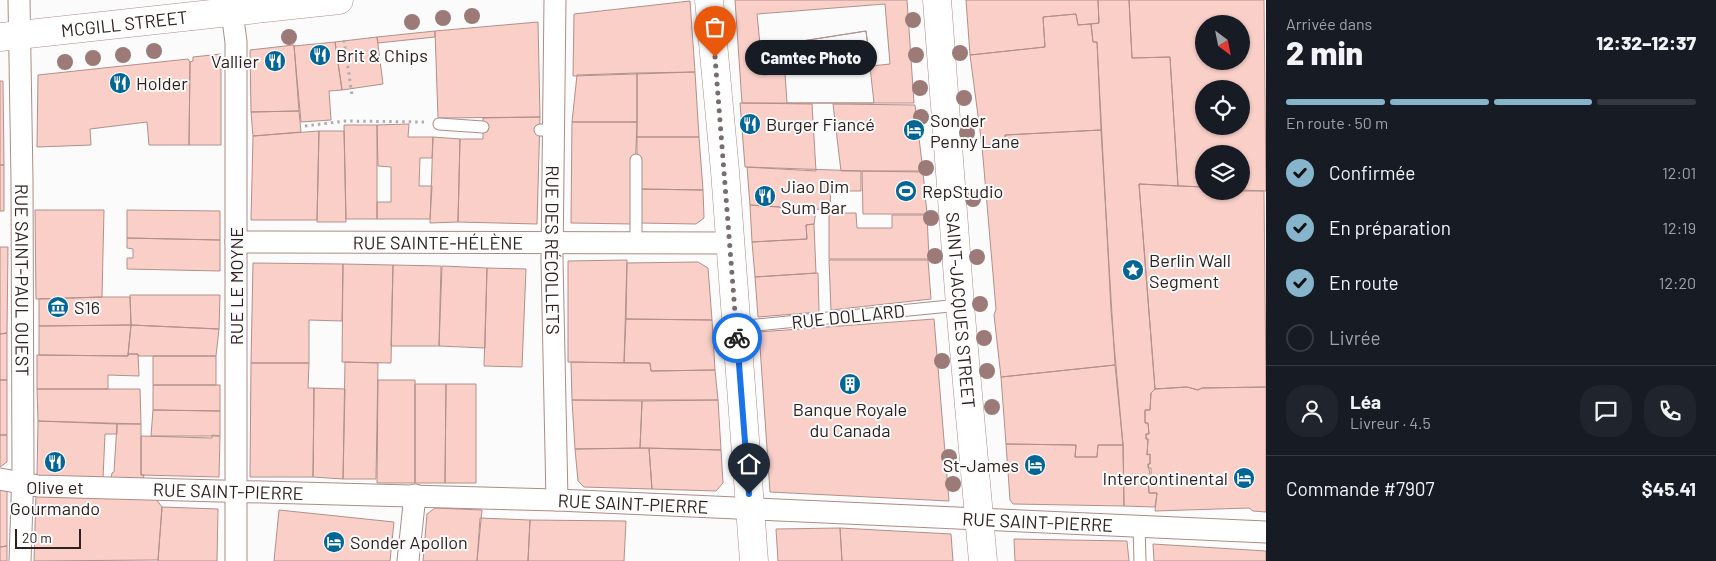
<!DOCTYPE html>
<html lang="fr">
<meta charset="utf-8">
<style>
:root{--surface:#171b24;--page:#20242c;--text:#f1f3f6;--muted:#9ea1a6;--line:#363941;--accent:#86b4ca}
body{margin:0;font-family:Barlow,sans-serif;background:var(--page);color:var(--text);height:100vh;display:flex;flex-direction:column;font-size:19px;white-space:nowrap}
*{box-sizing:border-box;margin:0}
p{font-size:16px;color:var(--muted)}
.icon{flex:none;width:28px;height:28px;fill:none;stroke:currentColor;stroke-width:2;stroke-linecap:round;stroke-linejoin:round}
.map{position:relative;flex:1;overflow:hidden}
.side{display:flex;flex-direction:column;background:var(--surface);width:450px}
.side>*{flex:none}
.needle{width:32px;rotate:148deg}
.buttons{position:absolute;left:1195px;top:15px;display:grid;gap:10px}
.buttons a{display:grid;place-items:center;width:55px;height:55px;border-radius:50%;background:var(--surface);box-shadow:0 1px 4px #0004;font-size:25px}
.scale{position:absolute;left:15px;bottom:12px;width:66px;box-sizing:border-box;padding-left:5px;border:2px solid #2e211f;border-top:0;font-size:14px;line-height:18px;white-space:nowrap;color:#2e211f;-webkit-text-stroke:4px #fbfbfb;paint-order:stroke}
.pin{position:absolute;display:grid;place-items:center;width:42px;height:42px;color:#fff;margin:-51px -21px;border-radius:50% 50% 50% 0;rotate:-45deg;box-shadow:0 0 5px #0007}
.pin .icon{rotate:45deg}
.courier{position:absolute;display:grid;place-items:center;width:50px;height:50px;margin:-25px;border:4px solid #1a73e8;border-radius:50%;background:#fff;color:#222;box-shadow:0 1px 6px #0007}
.bubble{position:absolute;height:35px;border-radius:18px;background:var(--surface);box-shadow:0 1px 4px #0004;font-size:16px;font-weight:800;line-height:35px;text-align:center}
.head em{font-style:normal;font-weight:800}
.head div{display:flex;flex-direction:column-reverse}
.head{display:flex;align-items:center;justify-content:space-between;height:85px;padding:0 20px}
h1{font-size:32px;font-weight:800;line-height:38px}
.bar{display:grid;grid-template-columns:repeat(4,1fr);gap:8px 5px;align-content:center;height:60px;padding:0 20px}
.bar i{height:6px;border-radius:4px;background:var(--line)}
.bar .selected{background:var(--accent)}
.bar p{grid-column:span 4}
.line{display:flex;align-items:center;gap:12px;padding:0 20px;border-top:1px solid var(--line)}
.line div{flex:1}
.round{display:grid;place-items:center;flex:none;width:52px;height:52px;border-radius:20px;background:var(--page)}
ol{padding:0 20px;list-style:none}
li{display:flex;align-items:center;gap:15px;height:55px}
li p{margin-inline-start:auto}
li .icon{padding:5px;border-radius:50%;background:var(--accent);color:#111;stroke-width:4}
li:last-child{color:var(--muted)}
li i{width:28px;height:28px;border:2px solid var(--line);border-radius:50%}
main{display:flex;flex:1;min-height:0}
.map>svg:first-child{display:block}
.building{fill:#f9cfc8;stroke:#b2908b;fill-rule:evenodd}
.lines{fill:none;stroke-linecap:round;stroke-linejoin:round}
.lane-casing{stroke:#ad8c87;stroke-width:13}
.street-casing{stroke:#ad8c87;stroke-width:23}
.secondary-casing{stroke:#ad8c87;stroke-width:29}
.path{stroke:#b2adad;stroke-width:3;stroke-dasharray:2.5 4;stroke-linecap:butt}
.lane{stroke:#fff;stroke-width:11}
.street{stroke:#fff;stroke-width:21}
.secondary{stroke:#fff;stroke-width:28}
.tree{fill:#9b7a77}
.done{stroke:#766d6c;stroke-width:5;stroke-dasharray:0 9}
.route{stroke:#1a73e8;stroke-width:6}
.labels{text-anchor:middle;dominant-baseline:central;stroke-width:4;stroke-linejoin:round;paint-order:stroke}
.street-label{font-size:18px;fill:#2e211f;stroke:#fbfbfb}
.poi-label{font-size:18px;fill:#2e211f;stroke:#fbfbfb;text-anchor:start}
</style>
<main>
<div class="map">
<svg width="1266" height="561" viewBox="0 0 1266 561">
<rect width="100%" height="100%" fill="#fbfbfb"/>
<!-- building -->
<path class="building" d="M735 0H907L914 103H742Z
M966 0H1098L1099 23 1078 25 1076 14 1043 17 1045 47 970 55Z
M1098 0H1129L1132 58 1170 57 1178 186 1139 184 1155 389 1151 393 1150 410H1145V423H1148L1149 434H1146V439H1148L1147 455 1150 454V464H1148L1151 479H1148L1149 493H1157L1155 507 1124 506 1123 445 1111 310 1097 42H1093L1091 24 1099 23Z
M1129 0H1264L1266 191 1241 190V154H1204V187L1178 186 1170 57 1132 58ZM1204 24H1241V61H1204ZM1204 89H1241V126H1204Z
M690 1 695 72 573 76 574 14Z
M885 4 890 64 871 66 866 31 783 44 785 73 763 75 757 14Z
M1076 14 1078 25 1091 24 1093 42H1097L1101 130 1005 135 1006 144 982 146 970 55 1045 47 1043 17Z
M538 22 540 117 438 118 435 31Z
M435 31V37L378 43 377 37Z
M866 31 874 103H787L783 44Z
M377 37 383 84 342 90 335 42Z
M335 42 342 90 329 91 331 120 301 122 294 46Z
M294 45 299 111 251 112 250 50Z
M221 54V145H189L190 62 193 61V57Z
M188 59 190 62 189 145H149L147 122 90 129 91 145 37 147 38 75Z
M695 72 699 137H637V73Z
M637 73V122H572L577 75Z
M0 81H3L4 165H0Z
M740 103 812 104 816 171 745 167Z
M833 104 915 105 923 171H841Z
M299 111 301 132 253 136 251 112Z
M540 117 537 224 458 222 460 139H483V118Z
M572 122H637L633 224 571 223Z
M409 124 408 137H433L432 158H420L419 186H432L430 219H377V202H391V167L378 166 377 125Z
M344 125H377V219H346Z
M1101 130 1115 365 1001 377 994 315 996 309 982 146 1006 144 1005 135Z
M319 131 317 220H251L253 136Z
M319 131H344L346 222H317Z
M433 137 460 139 458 222 430 223Z
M637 137H699L703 190 640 189 641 157H637Z
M0 165H4V211H0Z
M747 167 861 171V191H830L831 210 750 205Z
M862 171 923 172 927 214H863Z
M1139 184 1204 187V191H1264L1266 387 1202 388 1198 390 1187 387 1155 389Z
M640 189 703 190 704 218 696 224 640 223Z
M750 205 816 210 814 224 806 225 807 239 752 242Z
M35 210H104L102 297 36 299Z
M127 210 220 211V240L127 238Z
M829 213H856L857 228H892V215H927L929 259H829Z
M814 224 816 273 755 277 752 242 807 239 806 225Z
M127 238 220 240V271L127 269V258H133V249L127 248Z
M0 247H8L7 333 0 334Z
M627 260 624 363 568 362V261Z
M829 260H928L931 299 831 310Z
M698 262 708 268 712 320 626 319 627 263Z
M253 263 343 264 342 321 309 320V363H251Z
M343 264 393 265 391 363 342 362Z
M393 265 441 266 439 346H391Z
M442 266 487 268 485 348 439 346Z
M487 268 526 269 522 367 484 366Z
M818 273 819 312 758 317 755 277Z
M130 295H220L219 329 131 325Z
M102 297H130L131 325 39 326V299Z
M626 319 712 320 715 370 651 371 650 363H624Z
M934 319 949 501 770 492 759 332Z
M131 325 219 329 216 356H138V354H128Z
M131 325 128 356 39 355V326Z
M7 333V380H0V334Z
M128 354H138L139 376 108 375V389H37V355L128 356Z
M153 356H216V385H153Z
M345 362 378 363 376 479H343Z
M571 362 650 363 651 371 715 370 718 400H572Z
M251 363H309L308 388H314L313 477H250Z
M1115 365 1123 445H1098L1097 457H1075L1076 445 1006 444 1001 377Z
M0 380H7V435H0Z
M378 380H415V483H377Z
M415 384H446L445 483H415Z
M446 384H476V483H445Z
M153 385H220V411L153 410Z
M1187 387 1198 390 1202 388 1266 387V512L1253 511 1249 508 1155 511 1157 493H1149L1148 479H1151V468H1148V464H1150V454L1147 455 1148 439H1146V434H1149L1148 423H1145V410H1150L1151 393 1155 389Z
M314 388 345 389 343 479 313 477Z
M37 389H140L141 424 38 421Z
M572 400 642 401 640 448 575 449Z
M718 400 721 450 640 448 642 401Z
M153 410 220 411V436H151Z
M38 421 117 424V434H105L103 478 37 476Z
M117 424H141V475H144L143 480 111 478 112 473 114 472Z
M0 435H7V462L0 467Z
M212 435 220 436 219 477 141 475V436L212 438Z
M1006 444 1076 445 1075 457H1097L1098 445H1123L1124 506 1013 504 1010 500Z
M649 448 652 489 584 487 578 481 575 449Z
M649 448 721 450 723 483 716 491 652 489Z
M0 490 7 491V546L0 547Z
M36 495 156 499 162 507 158 560 34 561Z
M162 507 218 509 217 561H158Z
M435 508 482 510 477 561H423L427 514Z
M279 510 394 522 390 561H274Z
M480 518 530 520 528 561H477Z
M530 520 626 521 624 561H528Z
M840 528 842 561H778L776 529Z
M840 528 951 534 953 561H842Z
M1014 539 1127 541 1129 561H1015Z
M1153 544 1266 551V561H1154Z
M7 546V561H0V547Z"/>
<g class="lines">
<!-- lane casing -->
<g class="lane-casing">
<path id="lane" d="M439 124 483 127
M540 130H553
M636 160V242
M736 327 960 305
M1139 526 1140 561"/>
</g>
<!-- street casing -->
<g class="street-casing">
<g id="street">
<path id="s1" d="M19 0 22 180 23 471 20 561"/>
<path id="s2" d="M555 0 552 260 557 500"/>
<path d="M232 12 236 42V561"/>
<path id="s3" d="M236 242 730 243"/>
<path id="s4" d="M0 479 38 486 557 500 1266 532"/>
<path d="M408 561 415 495"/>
</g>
</g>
<!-- secondary casing -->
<g class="secondary-casing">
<g id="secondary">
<path d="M709 0 725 171 754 561"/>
<path id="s5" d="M937 0 960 305 983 561"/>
<path id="s6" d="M0 37 339 0"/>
</g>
</g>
<!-- path -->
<path class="path" d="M344 40 352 95
M305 126 345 121 424 122"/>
<!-- lane -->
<use href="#lane" class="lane"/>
<!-- street -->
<use href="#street" class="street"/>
<!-- secondary -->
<use href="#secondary" class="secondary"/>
</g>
<!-- trees -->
<g class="tree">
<circle cx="472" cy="16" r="8"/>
<circle cx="443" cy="18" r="8"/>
<circle cx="913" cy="20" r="8"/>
<circle cx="412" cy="22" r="8"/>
<circle cx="289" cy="37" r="8"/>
<circle cx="154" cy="51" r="8"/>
<circle cx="960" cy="53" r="8"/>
<circle cx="123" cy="55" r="8"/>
<circle cx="916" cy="55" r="8"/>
<circle cx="93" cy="58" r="8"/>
<circle cx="65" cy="62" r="8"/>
<circle cx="920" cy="88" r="8"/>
<circle cx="964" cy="98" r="8"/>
<circle cx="921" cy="117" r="8"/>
<circle cx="967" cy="133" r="8"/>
<circle cx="926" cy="168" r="8"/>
<circle cx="973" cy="199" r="8"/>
<circle cx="931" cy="218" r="8"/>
<circle cx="935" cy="256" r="8"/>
<circle cx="977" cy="257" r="8"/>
<circle cx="980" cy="304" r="8"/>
<circle cx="984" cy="338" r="8"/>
<circle cx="942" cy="361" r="8"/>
<circle cx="987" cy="371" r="8"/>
<circle cx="992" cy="407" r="8"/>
<circle cx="949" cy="457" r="8"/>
<circle cx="953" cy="484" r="8"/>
</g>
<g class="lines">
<!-- done -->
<path class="done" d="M715 57 737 338"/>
<!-- route -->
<path class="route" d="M737 338 749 494"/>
</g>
<!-- icons -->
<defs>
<g id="restaurant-disc" transform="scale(1.125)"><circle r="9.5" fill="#046695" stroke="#fbfbfb"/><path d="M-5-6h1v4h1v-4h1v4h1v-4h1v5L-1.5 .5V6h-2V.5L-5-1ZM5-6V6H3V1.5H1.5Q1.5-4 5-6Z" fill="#fff"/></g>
<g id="hotel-disc" transform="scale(1.125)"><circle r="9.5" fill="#046695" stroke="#fbfbfb"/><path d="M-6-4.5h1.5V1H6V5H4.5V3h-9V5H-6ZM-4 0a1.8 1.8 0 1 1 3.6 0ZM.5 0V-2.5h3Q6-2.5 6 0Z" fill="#fff"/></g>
<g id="stadium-disc" transform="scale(1.125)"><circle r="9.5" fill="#046695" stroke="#fbfbfb"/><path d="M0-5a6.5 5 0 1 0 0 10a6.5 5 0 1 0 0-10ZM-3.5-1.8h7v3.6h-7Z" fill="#fff"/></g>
<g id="sight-disc" transform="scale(1.125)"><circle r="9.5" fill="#046695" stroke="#fbfbfb"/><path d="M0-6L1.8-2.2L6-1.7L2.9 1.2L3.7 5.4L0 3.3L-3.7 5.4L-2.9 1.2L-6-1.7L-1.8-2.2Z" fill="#fff"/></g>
<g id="museum-disc" transform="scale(1.125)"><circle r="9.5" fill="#046695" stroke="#fbfbfb"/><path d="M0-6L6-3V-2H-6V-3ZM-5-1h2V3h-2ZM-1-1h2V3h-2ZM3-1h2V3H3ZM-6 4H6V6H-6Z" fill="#fff"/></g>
<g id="building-disc" transform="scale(1.125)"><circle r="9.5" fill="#046695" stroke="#fbfbfb"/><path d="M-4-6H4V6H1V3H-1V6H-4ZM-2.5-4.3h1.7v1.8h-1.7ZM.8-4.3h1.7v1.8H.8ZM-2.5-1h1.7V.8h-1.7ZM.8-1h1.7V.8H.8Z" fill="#fff"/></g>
</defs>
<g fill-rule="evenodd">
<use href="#restaurant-disc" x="320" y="55"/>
<use href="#restaurant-disc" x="275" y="61"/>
<use href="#restaurant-disc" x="120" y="83"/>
<use href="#restaurant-disc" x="750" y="124"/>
<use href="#hotel-disc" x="914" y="130"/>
<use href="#stadium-disc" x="906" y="191"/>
<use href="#restaurant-disc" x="765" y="196"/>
<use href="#sight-disc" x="1133" y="270"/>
<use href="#museum-disc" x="58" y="307"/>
<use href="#building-disc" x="850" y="384"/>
<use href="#restaurant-disc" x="55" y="462"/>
<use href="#hotel-disc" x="1035" y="465"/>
<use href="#hotel-disc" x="1244" y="478"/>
<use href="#hotel-disc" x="334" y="542"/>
</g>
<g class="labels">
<!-- street labels -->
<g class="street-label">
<text stroke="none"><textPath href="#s6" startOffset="125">MCGILL STREET</textPath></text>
<text stroke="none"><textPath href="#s3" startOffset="202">RUE SAINTE-HÉLÈNE</textPath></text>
<text stroke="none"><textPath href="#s2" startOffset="250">RUE DES RÉCOLLETS</textPath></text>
<text stroke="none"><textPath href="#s1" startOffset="280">RUE SAINT-PAUL OUEST</textPath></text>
<text transform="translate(236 286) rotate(-90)">RUE LE MOYNE</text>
<text stroke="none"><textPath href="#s5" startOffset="311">SAINT-JACQUES STREET</textPath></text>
<text transform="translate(848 316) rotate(-6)">RUE DOLLARD</text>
<text stroke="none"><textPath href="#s4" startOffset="229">RUE SAINT-PIERRE</textPath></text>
<text stroke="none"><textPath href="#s4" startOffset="634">RUE SAINT-PIERRE</textPath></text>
<text stroke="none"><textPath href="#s4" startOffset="1039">RUE SAINT-PIERRE</textPath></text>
</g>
<!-- poi labels -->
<g class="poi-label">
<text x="336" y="55">Brit &amp; Chips</text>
<text x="259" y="61" text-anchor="end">Vallier</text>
<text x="136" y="83">Holder</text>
<text x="930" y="120">Sonder<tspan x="930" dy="21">Penny Lane</tspan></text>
<text x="766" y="124">Burger Fiancé</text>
<text x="781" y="186">Jiao Dim<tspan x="781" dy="21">Sum Bar</tspan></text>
<text x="922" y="191">RepStudio</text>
<text x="1149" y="260">Berlin Wall<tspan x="1149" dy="21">Segment</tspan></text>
<text x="74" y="307">S16</text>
<text x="850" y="409" text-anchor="middle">Banque Royale<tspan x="850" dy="21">du Canada</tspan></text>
<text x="1019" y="465" text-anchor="end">St-James</text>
<text x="1228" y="478" text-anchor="end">Intercontinental</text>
<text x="55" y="487" text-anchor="middle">Olive et<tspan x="55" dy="21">Gourmando</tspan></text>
<text x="350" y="542">Sonder Apollon</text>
</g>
</g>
</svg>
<div class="buttons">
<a><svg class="needle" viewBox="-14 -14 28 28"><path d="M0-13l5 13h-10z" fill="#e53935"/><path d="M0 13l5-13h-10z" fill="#9ea1a6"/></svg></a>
<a><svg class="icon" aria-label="locate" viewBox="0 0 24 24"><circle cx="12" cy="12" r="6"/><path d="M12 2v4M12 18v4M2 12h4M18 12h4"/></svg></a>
<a><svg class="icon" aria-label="layers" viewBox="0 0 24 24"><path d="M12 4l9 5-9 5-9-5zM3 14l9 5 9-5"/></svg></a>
</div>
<div class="scale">20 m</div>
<div class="pin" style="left:715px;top:57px;background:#ea580c"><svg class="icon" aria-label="bag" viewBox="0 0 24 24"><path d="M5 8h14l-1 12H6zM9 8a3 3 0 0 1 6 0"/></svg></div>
<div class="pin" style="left:749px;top:494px;background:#1f2937"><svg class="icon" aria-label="home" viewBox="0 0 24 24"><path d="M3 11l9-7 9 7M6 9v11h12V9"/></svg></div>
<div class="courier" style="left:737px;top:338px"><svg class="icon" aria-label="bike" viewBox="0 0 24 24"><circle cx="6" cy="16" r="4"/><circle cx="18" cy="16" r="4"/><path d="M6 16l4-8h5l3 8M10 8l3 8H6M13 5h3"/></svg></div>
<div class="bubble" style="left:745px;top:40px;width:132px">Camtec Photo</div>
</div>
<section class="side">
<div class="head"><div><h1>2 min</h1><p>Arrivée dans</p></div><em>12:32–12:37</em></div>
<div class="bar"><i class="selected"></i><i class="selected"></i><i class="selected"></i><i></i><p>En route · 50 m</p></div>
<ol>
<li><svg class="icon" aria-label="check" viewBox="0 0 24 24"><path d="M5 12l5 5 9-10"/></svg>Confirmée<p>12:01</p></li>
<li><svg class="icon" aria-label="check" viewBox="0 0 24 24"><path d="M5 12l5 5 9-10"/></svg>En préparation<p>12:19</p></li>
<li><svg class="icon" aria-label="check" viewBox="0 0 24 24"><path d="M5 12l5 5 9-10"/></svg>En route<p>12:20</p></li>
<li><i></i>Livrée</li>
</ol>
<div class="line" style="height:90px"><a class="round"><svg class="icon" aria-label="person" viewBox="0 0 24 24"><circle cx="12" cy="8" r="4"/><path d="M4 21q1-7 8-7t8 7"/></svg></a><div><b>Léa</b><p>Livreur · 4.5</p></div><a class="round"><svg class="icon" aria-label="chat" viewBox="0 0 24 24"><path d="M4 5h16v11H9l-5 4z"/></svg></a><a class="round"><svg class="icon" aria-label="phone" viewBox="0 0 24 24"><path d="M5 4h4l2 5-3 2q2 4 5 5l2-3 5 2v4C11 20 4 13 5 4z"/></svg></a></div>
<div class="line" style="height:65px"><div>Commande #7907</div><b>$45.41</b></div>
</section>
</main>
